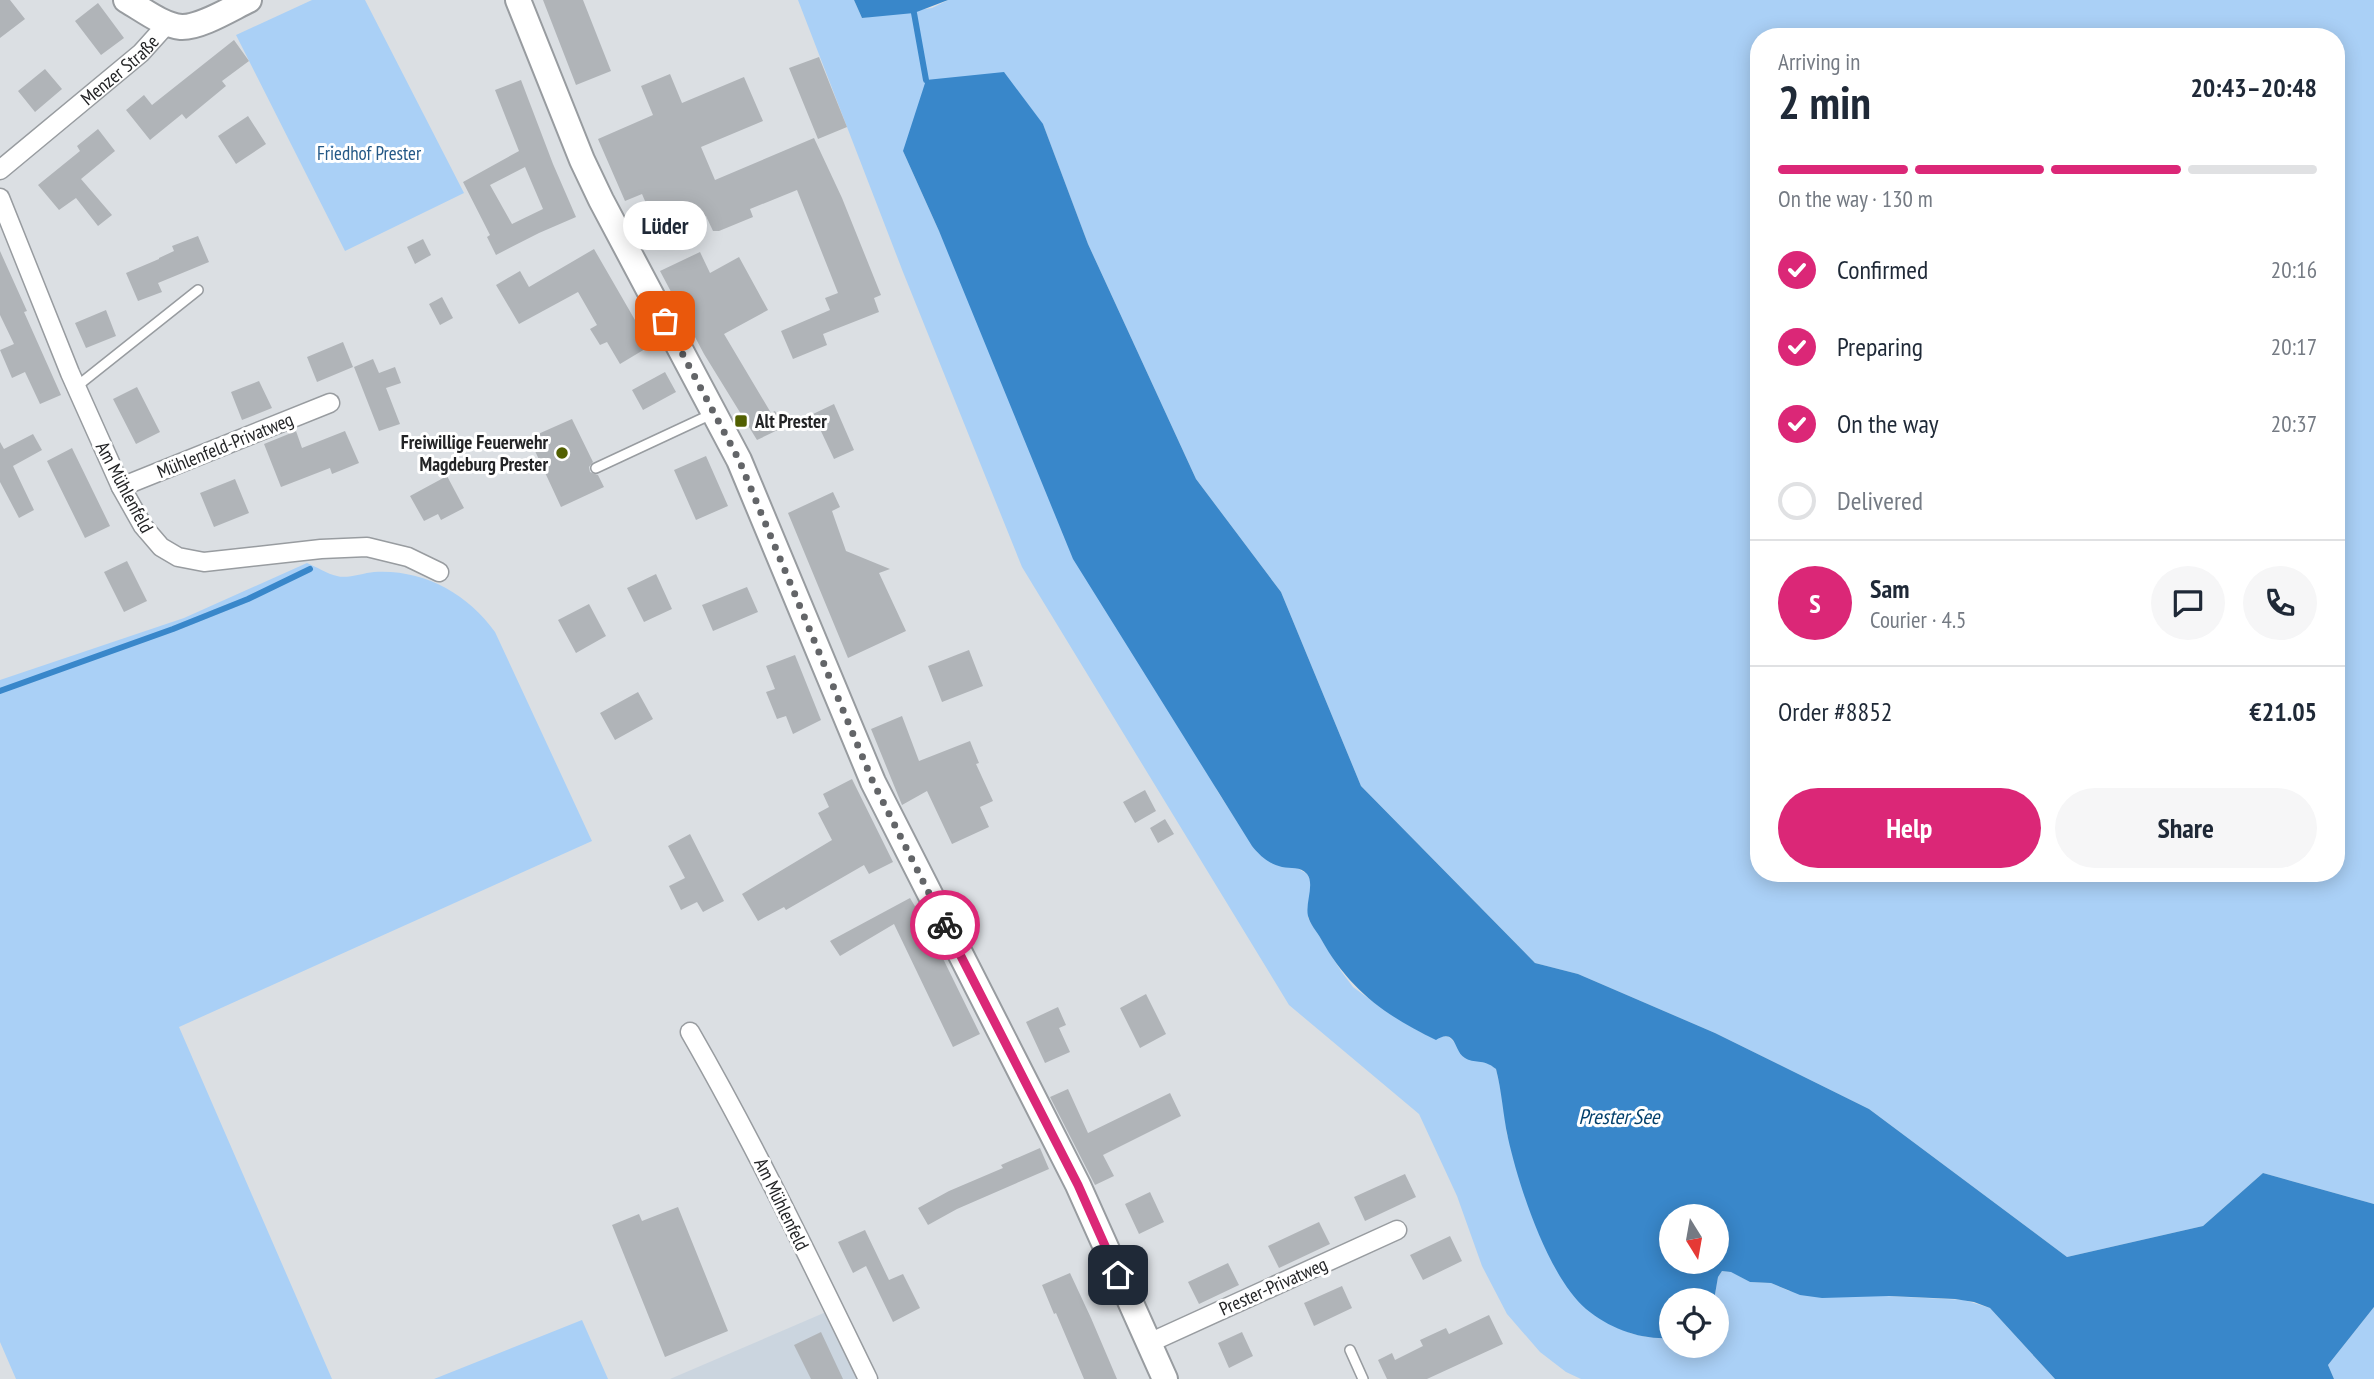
<!DOCTYPE html>
<meta charset="utf-8">
<style>
:root{--surface:#fff;--page:#f6f6f7;--text:#1f2937;--muted:#747a83;--line:#e0e1e3;--accent:#db2777}
body{margin:0;font-family:"PT Sans Narrow",sans-serif;background:var(--page);color:var(--text);height:100vh;display:flex;flex-direction:column;font-size:26px;white-space:nowrap}
*{box-sizing:border-box;margin:0}
p{font-size:23px;color:var(--muted)}
.icon{flex:none;width:38px;height:38px;fill:none;stroke:currentColor;stroke-width:2;stroke-linecap:round;stroke-linejoin:round}
.map{position:relative;flex:1;overflow:hidden}
.side{position:absolute;left:1750px;top:28px;width:595px;height:854px;display:flex;flex-direction:column;background:var(--surface);border-radius:28px;box-shadow:0 4px 18px #0003}
.side>*{flex:none}
.needle{width:46px;rotate:169deg}
.buttons{position:absolute;left:1659px;top:1204px;display:grid;gap:14px}
.buttons a{display:grid;place-items:center;width:70px;height:70px;border-radius:50%;background:var(--surface);box-shadow:0 4px 18px #0003;font-size:35px}
.pin{position:absolute;display:grid;place-items:center;width:60px;height:60px;color:#fff;margin:-30px;border-radius:14px;box-shadow:0 4px 10px #0006}
.courier{position:absolute;display:grid;place-items:center;width:70px;height:70px;margin:-35px;border:5px solid #db2777;border-radius:50%;background:#fff;color:#222;box-shadow:0 2px 9px #0007}
.bubble{position:absolute;height:49px;border-radius:24px;background:var(--surface);box-shadow:0 4px 18px #0003;font-size:23px;font-weight:800;line-height:49px;text-align:center}
.headline em{font-style:normal;font-weight:800}
.headline div{display:flex;flex-direction:column-reverse}
.headline{display:flex;align-items:center;justify-content:space-between;height:119px;padding:0 28px}
h1{font-size:46px;font-weight:800;line-height:52px}
.bar{display:grid;grid-template-columns:repeat(4,1fr);gap:10px 7px;align-content:center;height:84px;padding:0 28px}
.bar i{height:9px;border-radius:5px;background:var(--line)}
.bar .on{background:var(--accent)}
.bar p{grid-column:span 4}
.line{display:flex;align-items:center;gap:18px;padding:0 28px;border-top:2px solid var(--line)}
.line div{flex:1}
.round{display:grid;place-items:center;flex:none;width:74px;height:74px;border-radius:37px;background:var(--page)}
ol{padding:0 28px;list-style:none}
li{display:flex;align-items:center;gap:21px;height:77px}
li p{margin-inline-start:auto}
li .icon{padding:7px;border-radius:50%;background:var(--accent);color:#fff;stroke-width:4}
li:last-child{color:var(--muted)}
li i{width:38px;height:38px;border:4px solid var(--line);border-radius:50%}
.action{display:flex;gap:14px;margin-top:auto;padding:14px 28px}
.action a{flex:1;height:80px;border-radius:42px;background:var(--accent);color:#fff;font-size:28px;font-weight:800;line-height:80px;text-align:center}
.action a+a{background:var(--page);color:var(--text)}
.map>svg:first-child{display:block}
.built{fill:#cbd5df}
.green{fill:#aad0f6;fill-rule:evenodd}
.water{fill:#3987ca;fill-rule:evenodd}
.lines{fill:none;stroke-linecap:round;stroke-linejoin:round}
.stream{stroke:#3987ca;stroke-width:6}
.building{fill:#b0b4b8;fill-rule:evenodd}
.lane-casing{stroke:#989ca0;stroke-width:12}
.street-casing{stroke:#989ca0;stroke-width:21}
.secondary-casing{stroke:#989ca0;stroke-width:28}
.lane{stroke:#fff;stroke-width:9}
.street{stroke:#fff;stroke-width:18}
.secondary{stroke:#fff;stroke-width:24}
.done{stroke:#636568;stroke-width:7;stroke-dasharray:0 12.6}
.route{stroke:#db2777;stroke-width:9}
.poi-dot{fill:#526001;stroke:#fff;stroke-width:2.5}
.labels{text-anchor:middle;dominant-baseline:central;stroke-width:6;stroke-linejoin:round;paint-order:stroke}
.street-label{font-size:19px;fill:#232426;stroke:#fff}
.park-label{font-size:19px;fill:#245987;stroke:#fff}
.poi-label{font-size:19px;font-weight:bold;fill:#232426;stroke:#fff;text-anchor:start}
.water-label{font-size:21px;font-style:italic;fill:#03406c;stroke:#fff}
</style>
<div class="map">
<svg width="2374" height="1379" viewBox="0 0 2374 1379">
<rect width="100%" height="100%" fill="#dbdfe3"/>
<!-- built -->
<path class="built" d="M826 1312 857 1379H670Z"/>
<!-- green -->
<path class="green" d="M312 0H365L464 193 345 251 236 35Z
M798 0H854L862 18 932 8 948 0H2374V1204L2263 1173 2203 1226 2067 1257 1869 1109 1715 1033 1578 974 1535 963 1361 786 1281 592 1196 479 1088 244 1043 124 903 151 939 231 1218 792 1257 852 1297 868 1307 874 1311 882 1308 918 1341 971 1353 987 1387 1012 1422 1033 1449 1037 1474 1061 1479 1060 1489 1063 1496 1069 1503 1100 1507 1135 1599 1318 1630 1333 1646 1337 1671 1338V1346H1717V1300H1714L1718 1277 1722 1271 1732 1272 1750 1282 1771 1283 1789 1291 1964 1300 1990 1308 2055 1379H1581L1566 1372 1540 1352 1507 1314 1482 1266 1457 1196 1419 1114 1289 1005 1022 567 903 272ZM1759 37H2336V873H1759Z
M307 563C317 567 327 574 337 576 347 579 363 573 374 572 423 569 467 593 495 632L592 841 179 1027 332 1379H16L0 1342V680L184 618Z
M2374 1307V1379H2334L2328 1365Z
M582 1320 608 1379H434Z"/>
<!-- water -->
<path class="water" d="M854 0H948L914 13 862 18Z
M1004 72 1043 124 1088 244 1196 479 1281 592 1361 786 1535 963 1578 974 1715 1033 1869 1109 2067 1257 2203 1226 2263 1173 2374 1204V1307L2328 1365 2334 1379H2055L1990 1308 1974 1302 1955 1299 1889 1296 1822 1298 1800 1295 1771 1283 1750 1282 1731 1272 1722 1271 1718 1277 1714 1300H1671V1338C1641 1340 1610 1329 1586 1309 1548 1276 1519 1187 1508 1138 1503 1115 1502 1092 1496 1069 1483 1058 1474 1064 1465 1058 1457 1053 1457 1044 1452 1039 1447 1034 1441 1037 1436 1040 1384 1015 1349 989 1321 939 1317 932 1310 924 1308 916 1305 903 1315 884 1307 874 1300 866 1291 869 1282 867 1269 864 1260 856 1252 846L1073 559 939 231 903 151 926 80ZM1671 1216H1717V1262H1671Z"/>
<g class="lines">
<!-- stream -->
<path class="stream" d="M914 13 926 80
M0 691 173 629 248 599 310 569"/>
</g>
<!-- building -->
<path class="building" d="M0 0H10L25 19 0 38Z
M543 0H583L611 71 576 85Z
M98 3 124 38 101 55 75 21Z
M234 40 249 61 222 81 226 86 186 119 182 114 150 140 126 110 144 95 152 105Z
M819 57 847 127 818 139 789 68Z
M45 69 62 89 35 112 18 91Z
M670 74 682 103 744 77 763 121 701 147 715 180 814 138 842 198 881 295 874 298 879 312 823 334 827 345 793 359 781 331 830 310 825 298 838 293 797 190 750 209 753 217 719 231H713L706 216 660 236 642 194 625 201 598 139 653 115 641 86Z
M521 80 553 164 576 217 539 233 496 255 487 237 490 235 463 182 519 151 495 90ZM525 167 543 209 512 224 490 185Z
M248 116 266 144 236 164 218 136Z
M98 129 115 151 81 179 112 215 98 226 76 198 59 210 38 185 80 151 77 146Z
M198 236 209 262 158 283 162 292 138 301 126 273 159 259V258L174 251 172 246Z
M423 239 431 255 415 264 407 247Z
M594 249 650 346 620 364 607 342 600 345 590 329 597 325 578 292 519 324 496 285 520 271 529 287Z
M0 251 27 311 24 312 61 395 40 404 25 372 12 378 0 350 14 344 0 315Z
M700 252 710 273 739 257 768 310 724 334 771 413 775 411 784 427 757 440 704 354 660 271Z
M442 297 453 318 440 325 429 304Z
M106 310 116 336 86 348 75 323Z
M343 342 353 367 317 382 307 357Z
M373 359 379 373 395 367 401 383 386 388 400 424 379 431 354 367Z
M665 372 676 392 643 410 632 390Z
M259 381 272 408 242 420 231 392Z
M137 387 160 432 136 444 113 399Z
M834 404 854 450 834 459 813 414Z
M572 419 593 462 589 467 590 472 598 475 604 487 561 507 529 438Z
M296 431 302 448 345 431 359 463 332 474 330 468 281 487 264 444Z
M33 434 42 450 13 466 34 510 19 518 0 482V442L4 449Z
M72 448 110 526 85 538 47 461Z
M706 456 728 506 696 520 674 470Z
M447 476 464 508 441 520 438 514 424 521 410 496Z
M235 479 249 513 214 527 200 493Z
M833 492 840 507 832 511 846 551 890 569 879 573 906 631 848 658 788 513Z
M127 561 147 601 124 612 104 572Z
M656 574 672 609 644 622 627 588Z
M747 587 758 612 713 631 702 605Z
M589 604 606 636 576 653 558 620Z
M969 650 983 686 942 702 928 666Z
M795 655 821 720 793 734 786 716 777 719 766 692 775 689 766 666Z
M638 692 653 719 615 740 600 713Z
M902 716 919 761 970 741 979 763 976 764 993 801 980 807 989 827 952 844 927 791 902 805 871 729Z
M852 779 893 862 869 874 864 865 786 910 784 907 758 921 742 894 832 840 818 813 829 807 823 794Z
M1145 790 1156 811 1135 823 1123 802Z
M1165 819 1174 834 1158 843 1150 828Z
M690 834 724 901 703 912 697 902 681 910 669 886 685 878 668 846Z
M910 898 927 926 980 1034 953 1047 894 924 840 956 830 941Z
M1146 994 1166 1034 1140 1048 1120 1008Z
M1058 1007 1066 1025 1059 1028 1070 1052 1045 1063 1026 1022Z
M1068 1089 1088 1133 1170 1093 1181 1116 1103 1155 1114 1176 1095 1185 1050 1097Z
M1040 1148 1049 1169 957 1209 928 1225 918 1208 949 1191 1003 1168 1001 1165Z
M1405 1174 1416 1197 1365 1221 1354 1197Z
M1150 1192 1164 1222 1139 1234 1125 1204Z
M678 1207 728 1331 665 1357 612 1225 639 1214 642 1221Z
M1319 1222 1330 1244 1279 1268 1268 1246Z
M865 1230 889 1280 903 1274 920 1308 893 1322 866 1266 853 1273 838 1242Z
M1450 1236 1462 1261 1423 1280 1410 1255Z
M1228 1263 1239 1285 1199 1304 1188 1282Z
M1070 1273 1091 1318 1117 1379H1084L1056 1313 1054 1314 1042 1285Z
M1342 1286 1352 1308 1314 1326 1304 1303Z
M1489 1315 1503 1344 1427 1379H1387L1378 1360 1392 1353 1395 1360 1423 1346 1420 1340 1446 1328 1449 1334Z
M821 1332 843 1379H811L794 1345Z
M1242 1332 1253 1356 1229 1368 1218 1343Z"/>
<g class="lines">
<!-- lane casing -->
<g class="lane-casing">
<path id="lane" d="M76 387 198 290
M596 468 714 413
M1350 1350 1363 1379"/>
</g>
<!-- street casing -->
<g class="street-casing">
<g id="street">
<path id="s1" d="M0 170 141 53 168 23"/>
<path d="M0 198 70 373 121 487 143 526 161 547 178 557 204 562 321 549 367 547 408 557 439 572"/>
<path d="M121 487 330 403"/>
<path d="M690 1032C755 1145 811 1262 868 1379"/>
<path d="M1149 1343 1397 1230"/>
</g>
</g>
<!-- secondary casing -->
<g class="secondary-casing">
<path id="secondary" d="M126 0C142 9 162 25 181 27 200 28 232 8 249 0
M518 0 582 160 601 200 739 460 873 782 1078 1185 1165 1379"/>
</g>
<!-- lane -->
<use href="#lane" class="lane"/>
<!-- street -->
<use href="#street" class="street"/>
<!-- secondary -->
<use href="#secondary" class="secondary"/>
</g>
<g class="lines">
<!-- done -->
<path class="done" d="M665 321 739 460 873 782 945 925"/>
<!-- route -->
<path class="route" d="M945 925 1078 1185 1118 1275"/>
</g>
<!-- markers -->
<g class="poi-dot">
<rect x="734" y="414" width="14" height="14" rx="3.5"/>
<circle cx="562" cy="453" r="7"/>
</g>
<g class="labels">
<!-- street labels -->
<g class="street-label">
<text stroke="none"><textPath href="#s1" startOffset="156">Menzer Straße</textPath></text>
<text transform="translate(225 445) rotate(-22)">Mühlenfeld-Privatweg</text>
<text transform="translate(125 487) rotate(62)">Am Mühlenfeld</text>
<text transform="translate(782 1204) rotate(64)">Am Mühlenfeld</text>
<text transform="translate(1273 1286) rotate(-24)">Prester-Privatweg</text>
</g>
<!-- park labels -->
<g class="park-label">
<text x="369" y="153">Friedhof Prester</text>
</g>
<!-- poi labels -->
<g class="poi-label">
<text x="755" y="421">Alt Prester</text>
<text x="548" y="442" text-anchor="end">Freiwillige Feuerwehr<tspan x="548" dy="22">Magdeburg Prester</tspan></text>
</g>
<!-- water labels -->
<g class="water-label">
<text x="1619" y="1116">Prester See</text>
</g>
</g>
</svg>
<div class="buttons">
<a><svg class="needle" viewBox="-14 -14 28 28"><path d="M0-13l5 13h-10z" fill="#e53935"/><path d="M0 13l5-13h-10z" fill="#747a83"/></svg></a>
<a><svg class="icon" aria-label="locate" viewBox="0 0 24 24"><circle cx="12" cy="12" r="6"/><path d="M12 2v4M12 18v4M2 12h4M18 12h4"/></svg></a>
</div>
<div class="pin" style="left:665px;top:321px;background:#ea580c"><svg class="icon" aria-label="bag" viewBox="0 0 24 24"><path d="M5 8h14l-1 12H6zM9 8a3 3 0 0 1 6 0"/></svg></div>
<div class="pin" style="left:1118px;top:1275px;background:#1f2937"><svg class="icon" aria-label="home" viewBox="0 0 24 24"><path d="M3 11l9-7 9 7M6 9v11h12V9"/></svg></div>
<div class="courier" style="left:945px;top:925px"><svg class="icon" aria-label="bike" viewBox="0 0 24 24"><circle cx="6" cy="16" r="4"/><circle cx="18" cy="16" r="4"/><path d="M6 16l4-8h5l3 8M10 8l3 8H6M13 5h3"/></svg></div>
<div class="bubble" style="left:623px;top:201px;width:84px">Lüder</div>
<section class="side">
<div class="headline"><div><h1>2 min</h1><p>Arriving in</p></div><em>20:43–20:48</em></div>
<div class="bar"><i class="on"></i><i class="on"></i><i class="on"></i><i></i><p>On the way · 130 m</p></div>
<ol>
<li><svg class="icon" aria-label="check" viewBox="0 0 24 24"><path d="M5 12l5 5 9-10"/></svg>Confirmed<p>20:16</p></li>
<li><svg class="icon" aria-label="check" viewBox="0 0 24 24"><path d="M5 12l5 5 9-10"/></svg>Preparing<p>20:17</p></li>
<li><svg class="icon" aria-label="check" viewBox="0 0 24 24"><path d="M5 12l5 5 9-10"/></svg>On the way<p>20:37</p></li>
<li><i></i>Delivered</li>
</ol>
<div class="line" style="height:126px"><b class="round" style="background:var(--accent);color:#fff">S</b><div><b>Sam</b><p>Courier · 4.5</p></div><a class="round"><svg class="icon" aria-label="chat" viewBox="0 0 24 24"><path d="M4 5h16v11H9l-5 4z"/></svg></a><a class="round"><svg class="icon" aria-label="phone" viewBox="0 0 24 24"><path d="M5 4h4l2 5-3 2q2 4 5 5l2-3 5 2v4C11 20 4 13 5 4z"/></svg></a></div>
<div class="line" style="height:91px"><div>Order #8852</div><b>€21.05</b></div>
<div class="action"><a>Help</a><a>Share</a></div>
</section>
</div>
